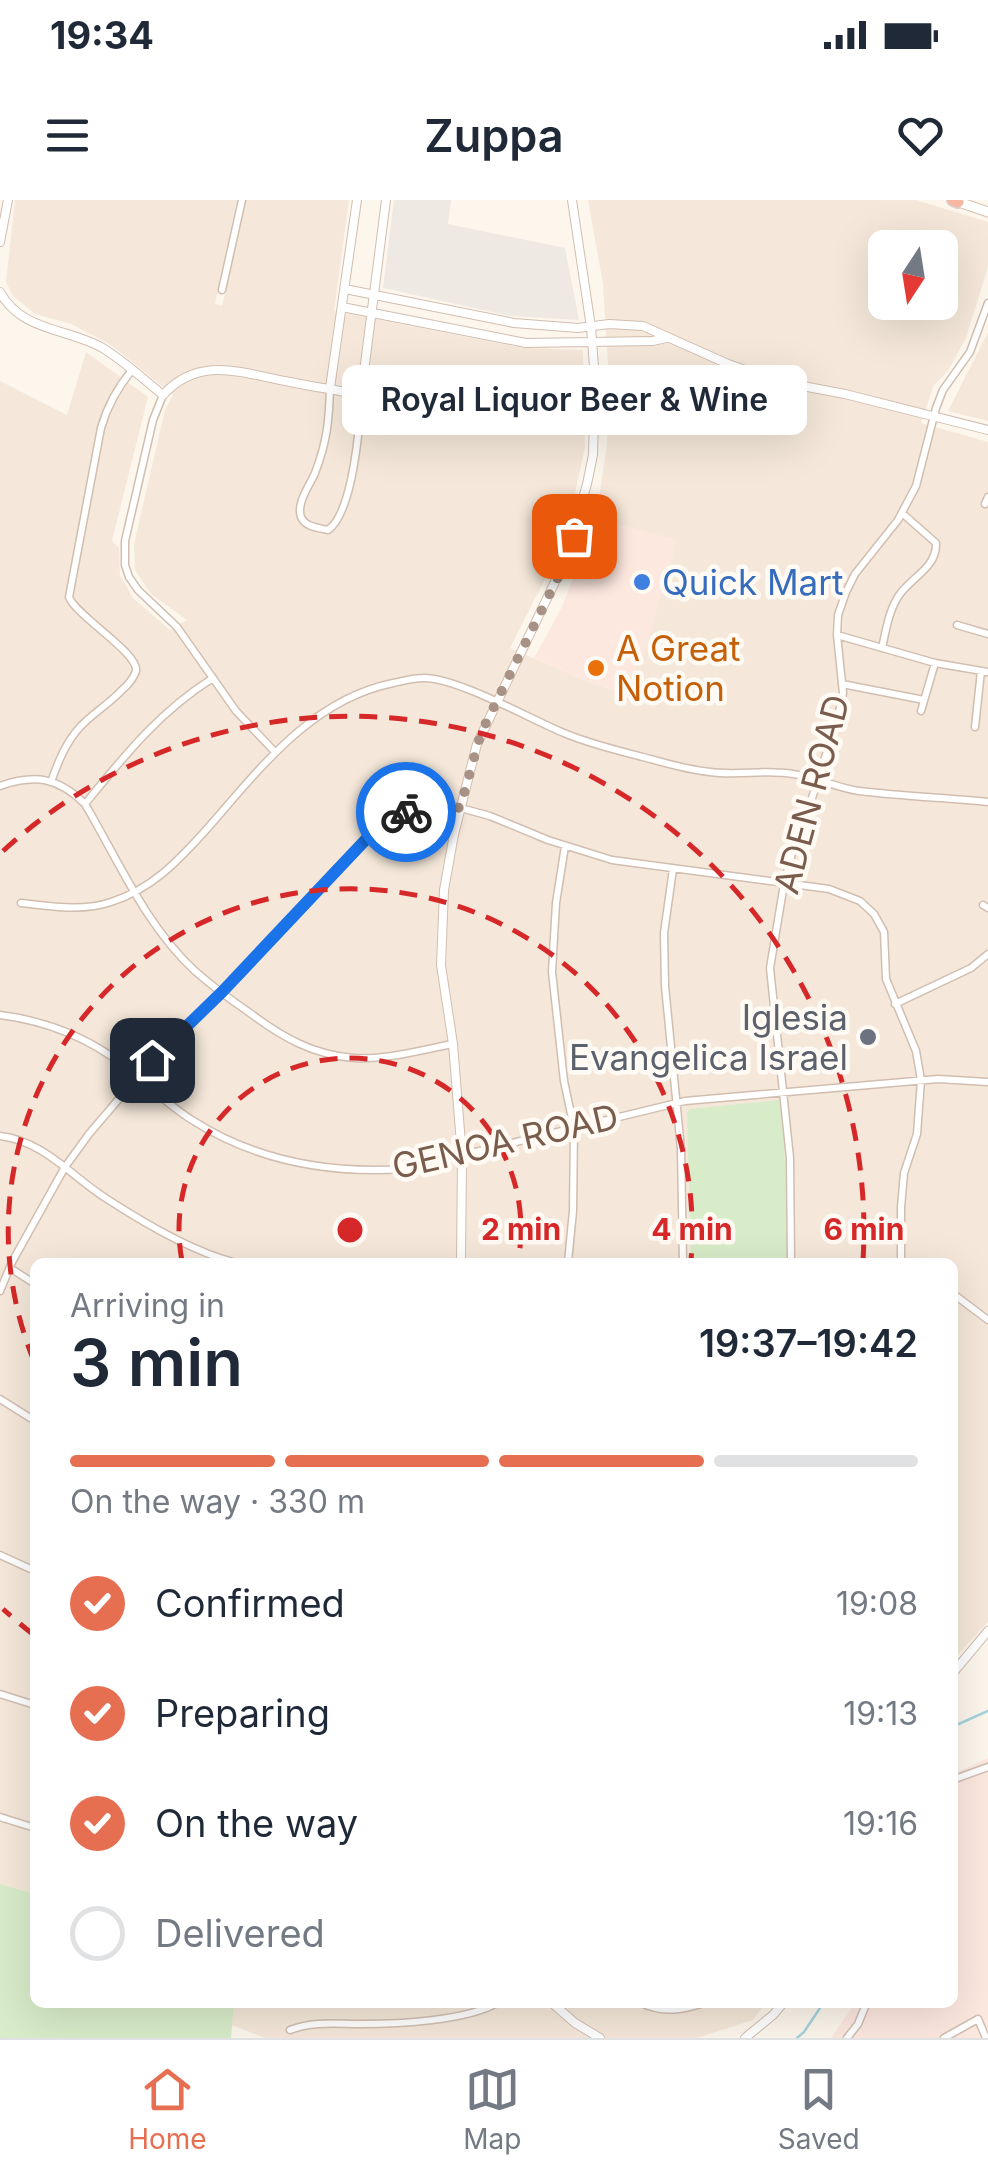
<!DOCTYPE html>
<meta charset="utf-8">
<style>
:root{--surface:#fff;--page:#f2f2f3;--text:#1f2937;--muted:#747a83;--line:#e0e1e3;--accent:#e76f51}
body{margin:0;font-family:Inter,sans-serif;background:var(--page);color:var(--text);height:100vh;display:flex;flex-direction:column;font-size:38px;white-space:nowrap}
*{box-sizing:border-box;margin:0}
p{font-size:32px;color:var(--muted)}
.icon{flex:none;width:55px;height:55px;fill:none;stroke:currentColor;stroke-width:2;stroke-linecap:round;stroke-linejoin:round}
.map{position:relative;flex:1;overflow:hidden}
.details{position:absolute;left:30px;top:1058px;width:928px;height:750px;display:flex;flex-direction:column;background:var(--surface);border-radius:15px;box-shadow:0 10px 40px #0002}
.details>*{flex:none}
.needle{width:65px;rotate:192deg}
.tools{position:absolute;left:868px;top:30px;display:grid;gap:20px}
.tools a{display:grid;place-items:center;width:90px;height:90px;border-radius:15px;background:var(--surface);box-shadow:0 10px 40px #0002;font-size:50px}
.pin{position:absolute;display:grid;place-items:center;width:85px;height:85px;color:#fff;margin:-42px;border-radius:20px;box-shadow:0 5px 15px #0006}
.courier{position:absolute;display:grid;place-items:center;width:100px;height:100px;margin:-50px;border:8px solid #1a73e8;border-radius:50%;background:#fff;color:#222;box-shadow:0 2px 12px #0007}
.bubble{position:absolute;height:70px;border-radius:15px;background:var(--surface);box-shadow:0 10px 40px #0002;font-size:32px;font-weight:600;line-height:70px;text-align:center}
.overview em{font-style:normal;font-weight:600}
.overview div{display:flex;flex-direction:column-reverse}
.overview{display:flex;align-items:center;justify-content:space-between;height:170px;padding:0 40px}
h1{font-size:65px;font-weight:600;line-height:75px}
.bar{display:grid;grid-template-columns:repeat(4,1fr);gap:15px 10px;align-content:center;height:120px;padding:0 40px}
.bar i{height:12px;border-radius:8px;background:var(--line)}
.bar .current{background:var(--accent)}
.bar p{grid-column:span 4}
ol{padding:0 40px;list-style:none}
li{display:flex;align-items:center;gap:30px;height:110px}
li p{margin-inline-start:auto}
li .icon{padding:10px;border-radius:50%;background:var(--accent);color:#fff;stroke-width:4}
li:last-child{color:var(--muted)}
li i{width:55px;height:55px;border:5px solid var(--line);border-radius:50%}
.status{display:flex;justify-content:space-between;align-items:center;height:70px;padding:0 50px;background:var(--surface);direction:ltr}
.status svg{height:28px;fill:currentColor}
header{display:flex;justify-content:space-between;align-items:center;height:130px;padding:0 40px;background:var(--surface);font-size:45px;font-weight:600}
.tab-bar{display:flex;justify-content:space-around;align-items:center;height:140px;border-top:2px solid var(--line);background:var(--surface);font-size:28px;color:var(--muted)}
.tab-bar a{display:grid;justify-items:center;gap:5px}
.tab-bar .current{color:var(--accent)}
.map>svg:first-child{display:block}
.residential{fill:#f5e8da;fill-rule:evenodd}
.commercial{fill:#fde8e0}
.industrial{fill:#efe9e4}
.green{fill:#d8ecc9}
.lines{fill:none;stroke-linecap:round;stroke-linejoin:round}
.stream{stroke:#a5d3da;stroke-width:2.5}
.minor-casing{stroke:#d1beb0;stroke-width:9}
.tertiary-casing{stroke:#d1beb0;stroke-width:10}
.secondary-casing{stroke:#d6c0b0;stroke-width:11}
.motorway-casing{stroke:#dad1cd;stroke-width:14}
.minor{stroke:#fff;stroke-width:6}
.tertiary{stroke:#fff;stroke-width:8}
.secondary{stroke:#fff;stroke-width:9}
.motorway{stroke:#f7b7a3;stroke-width:11}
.done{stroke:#a89285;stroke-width:10;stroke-dasharray:0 18}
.route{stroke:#1a73e8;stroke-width:12}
.ring{fill:none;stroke:#d62828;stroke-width:5;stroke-dasharray:18 12}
.shop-dot{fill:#3f7fe0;stroke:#fffaf3;stroke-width:4}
.food-dot{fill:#e8710a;stroke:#fffaf3;stroke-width:4}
.worship-dot{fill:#6b7280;stroke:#fffaf3;stroke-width:4}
.labels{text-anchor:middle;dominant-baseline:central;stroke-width:9;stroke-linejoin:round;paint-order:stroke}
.shop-label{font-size:35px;fill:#366cbe;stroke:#fffaf3;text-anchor:start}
.food-label{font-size:35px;fill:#c56008;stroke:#fffaf3;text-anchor:start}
.street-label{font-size:35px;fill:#7a5c4d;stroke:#fffaf3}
.worship-label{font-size:35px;fill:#5b616d;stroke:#fffaf3;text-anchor:end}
.centre{fill:#d62828;stroke:#fffaf3;stroke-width:5}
.ring-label{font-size:30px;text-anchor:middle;font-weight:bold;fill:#d62828;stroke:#fffaf3;stroke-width:9;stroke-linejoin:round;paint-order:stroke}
</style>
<div class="status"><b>19:34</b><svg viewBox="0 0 49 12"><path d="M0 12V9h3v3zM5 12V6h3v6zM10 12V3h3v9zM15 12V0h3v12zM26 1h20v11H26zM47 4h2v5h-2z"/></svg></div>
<header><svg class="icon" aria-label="menu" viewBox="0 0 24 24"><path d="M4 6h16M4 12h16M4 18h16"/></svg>Zuppa<svg class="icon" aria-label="heart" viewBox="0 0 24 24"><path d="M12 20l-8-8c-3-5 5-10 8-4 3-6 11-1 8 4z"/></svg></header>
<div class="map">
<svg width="988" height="1838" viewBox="0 0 988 1838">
<rect width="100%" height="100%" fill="#fdf6ec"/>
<!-- residential -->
<path class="residential" d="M15 0H237L215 104 222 106 246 0H349L334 111 523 148 583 150 585 247 569 321 550 369 510 448 589 482 620 492 676 340 596 319 607 244 609 179 603 84 588 0H916L988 22V67L966 138 948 171 934 185 921 223 988 242V1422L953 1460 952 1062H35V1694L0 1684V181L67 215 86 152 148 197 112 341 119 348 120 375 133 398 170 430 187 420 151 394 135 370 134 344 165 210 173 195 111 145 71 124 35 114 13 96 6 82ZM885 48H940V102H885Z
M988 132V221L948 211Z
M234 1802 766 1803 753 1820 697 1838H265L232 1825Z"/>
<!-- commercial -->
<path class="commercial" d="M596 319 677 340 643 457 620 492 589 482 534 458 562 407Z
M988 1558V1838H831L855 1803 952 1802 953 1574Z"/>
<!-- industrial -->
<path class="industrial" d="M394 0H451L448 24 565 48 579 120 510 116 383 88Z"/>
<!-- green -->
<path class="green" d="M778 900 782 905 787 1001V1062H691L687 913 690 909Z
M0 1684 35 1694V1802L234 1803 231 1838H0Z"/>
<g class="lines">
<!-- stream -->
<path class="stream" d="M952 1527 988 1511
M797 1838 804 1832 824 1802"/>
<!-- minor casing -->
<g class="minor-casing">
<path id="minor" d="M222 90 242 0
M330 188C329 221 327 242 315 273 310 285 296 303 301 317 305 327 319 328 328 330 353 313 360 225 361 195
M163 195 153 220 125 341V365L129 377 138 390 177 427 236 511 275 552
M985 304 988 297
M957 425 988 434
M837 435 935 463 988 472
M882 448C886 430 889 409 900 394 913 376 937 367 936 343L902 313
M842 484 924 500
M921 511 935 463
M975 527 981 471
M51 582C58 562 66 542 80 527 93 513 109 504 122 490 127 486 134 478 136 471 139 453 76 416 69 397L101 228C107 207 118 187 132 170
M0 586C35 574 58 577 85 604 118 660 146 726 195 771 212 786 231 800 250 813 282 837 313 855 354 858 387 860 421 850 453 844
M85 604C124 556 160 511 213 478
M565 646 556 703 552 772 564 881 574 928 573 1011 568 1062
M673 669 664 733 665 786 681 949 683 1062
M21 703C50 706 82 712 111 702 152 689 178 661 206 630 259 570 310 500 393 483 403 481 413 478 423 478 456 477 530 519 564 533 590 544 616 550 643 557 665 563 688 570 710 572 738 576 766 569 793 574 816 577 837 588 859 591 902 596 945 598 988 602
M983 705 988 708
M895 804 971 768 988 754
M0 815C47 821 88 837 126 867 148 885 168 905 192 920 256 961 330 974 405 969L685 901 938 879 988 882
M0 936C44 941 72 977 107 999 144 1023 191 1051 233 1062
M791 1062 790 958 770 768 784 684 798 630 812 598 838 517 843 493 837 435 838 415 846 392 855 374 898 320 916 286 936 208 943 190 970 152 988 103
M10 1068 35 1084
M0 1091 12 1062 65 967 89 934 152 860 222 793 373 633 404 612 436 604H446L490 616 548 640 612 660 829 689 860 701 874 714 884 732 886 779 916 851 921 880 917 934 904 973 901 1007V1062
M952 1093 988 1120
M0 1199 35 1221
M0 1355 35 1371
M0 1494 35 1505
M952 1580 988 1567
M0 1617 35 1628
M639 1802C663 1814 684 1810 707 1802
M290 1830C313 1821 337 1824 360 1824 398 1824 467 1821 499 1802
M847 1838 858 1824 867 1802
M944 1838 978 1819 986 1838"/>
</g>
<!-- tertiary casing -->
<g class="tertiary-casing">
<path id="tertiary" d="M0 42 8 0
M345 89 514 123 578 128 609 124 643 126 728 164 776 181 845 194 988 230
M0 92C21 131 66 128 101 147 123 160 143 179 163 195 200 154 244 174 290 182 314 187 338 190 361 195L386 0
M342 107 526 143 653 141 666 138
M330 188 357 0
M461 1062 462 956 453 844 441 765 444 690 454 634 477 544 565 361 587 284 593 255 595 180 591 127 572 0
M952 1474 988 1431
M551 1802 575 1823 600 1838
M745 1838 773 1815 784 1802"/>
</g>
<!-- secondary casing -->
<g class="secondary-casing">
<path id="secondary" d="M953 0 988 12"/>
</g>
<!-- motorway casing -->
<g class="motorway-casing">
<path id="motorway" d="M953 0 958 2"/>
</g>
<!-- minor -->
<use href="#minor" class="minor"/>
<!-- tertiary -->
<use href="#tertiary" class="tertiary"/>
<!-- secondary -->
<use href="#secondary" class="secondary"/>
<!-- motorway -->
<use href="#motorway" class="motorway"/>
</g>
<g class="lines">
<!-- done -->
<path class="done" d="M406 612 436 604 460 608 481 533 566 361 574 336"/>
<!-- route -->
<path class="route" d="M152 860 222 792 372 633 406 612"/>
</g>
<!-- distance rings -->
<g class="ring">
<path d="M182 1061A171 171 0 1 1 518 1061"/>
<path d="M34 1161A342 342 0 1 1 691 1060"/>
<path d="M34 1435A514 514 0 0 1 3 1409M3 651A514 514 0 0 1 863 1061"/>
</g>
<!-- markers -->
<circle class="shop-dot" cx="642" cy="382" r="10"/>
<circle class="food-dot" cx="596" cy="468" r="10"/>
<circle class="worship-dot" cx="868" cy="837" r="10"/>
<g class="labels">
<!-- shop labels -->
<g class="shop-label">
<text x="662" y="382">Quick Mart</text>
</g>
<!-- food labels -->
<g class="food-label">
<text x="616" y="448">A Great<tspan x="616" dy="40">Notion</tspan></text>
</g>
<!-- street labels -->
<g class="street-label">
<text transform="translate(811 594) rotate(-75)">ADEN ROAD</text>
<text transform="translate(505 941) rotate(-13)">GENOA ROAD</text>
</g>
<!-- worship labels -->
<g class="worship-label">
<text x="848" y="817">Iglesia<tspan x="848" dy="40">Evangelica Israel</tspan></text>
</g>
</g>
<circle cx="350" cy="1030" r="15" class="centre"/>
<g class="ring-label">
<text x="521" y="1040">2 min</text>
<text x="692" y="1040">4 min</text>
<text x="864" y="1040">6 min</text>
</g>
</svg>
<div class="tools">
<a><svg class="needle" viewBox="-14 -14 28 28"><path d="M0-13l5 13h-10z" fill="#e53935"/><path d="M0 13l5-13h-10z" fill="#747a83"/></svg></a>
</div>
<div class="pin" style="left:574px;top:336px;background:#ea580c"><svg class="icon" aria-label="bag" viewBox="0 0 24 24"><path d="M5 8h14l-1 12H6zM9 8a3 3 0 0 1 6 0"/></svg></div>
<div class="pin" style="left:152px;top:860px;background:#1f2937"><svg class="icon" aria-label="home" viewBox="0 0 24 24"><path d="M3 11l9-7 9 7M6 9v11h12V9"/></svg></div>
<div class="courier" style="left:406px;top:612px"><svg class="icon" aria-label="bike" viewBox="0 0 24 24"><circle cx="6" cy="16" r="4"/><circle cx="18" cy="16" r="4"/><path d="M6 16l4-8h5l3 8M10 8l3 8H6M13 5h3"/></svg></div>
<div class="bubble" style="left:342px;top:165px;width:465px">Royal Liquor Beer &amp; Wine</div>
<section class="details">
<div class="overview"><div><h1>3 min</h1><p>Arriving in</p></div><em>19:37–19:42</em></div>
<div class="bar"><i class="current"></i><i class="current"></i><i class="current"></i><i></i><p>On the way · 330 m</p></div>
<ol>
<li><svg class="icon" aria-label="check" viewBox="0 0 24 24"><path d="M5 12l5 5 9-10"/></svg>Confirmed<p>19:08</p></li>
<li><svg class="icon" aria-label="check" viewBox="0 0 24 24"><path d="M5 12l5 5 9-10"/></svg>Preparing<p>19:13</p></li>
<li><svg class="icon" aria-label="check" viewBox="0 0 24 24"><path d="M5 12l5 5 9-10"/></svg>On the way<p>19:16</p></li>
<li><i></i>Delivered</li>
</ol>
</section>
</div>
<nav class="tab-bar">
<a class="current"><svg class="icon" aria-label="home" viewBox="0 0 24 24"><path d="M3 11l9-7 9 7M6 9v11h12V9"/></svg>Home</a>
<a><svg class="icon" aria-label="map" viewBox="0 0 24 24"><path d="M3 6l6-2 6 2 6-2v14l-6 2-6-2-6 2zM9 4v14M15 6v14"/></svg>Map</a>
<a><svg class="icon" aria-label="saved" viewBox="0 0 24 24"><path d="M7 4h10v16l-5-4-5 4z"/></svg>Saved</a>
</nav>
